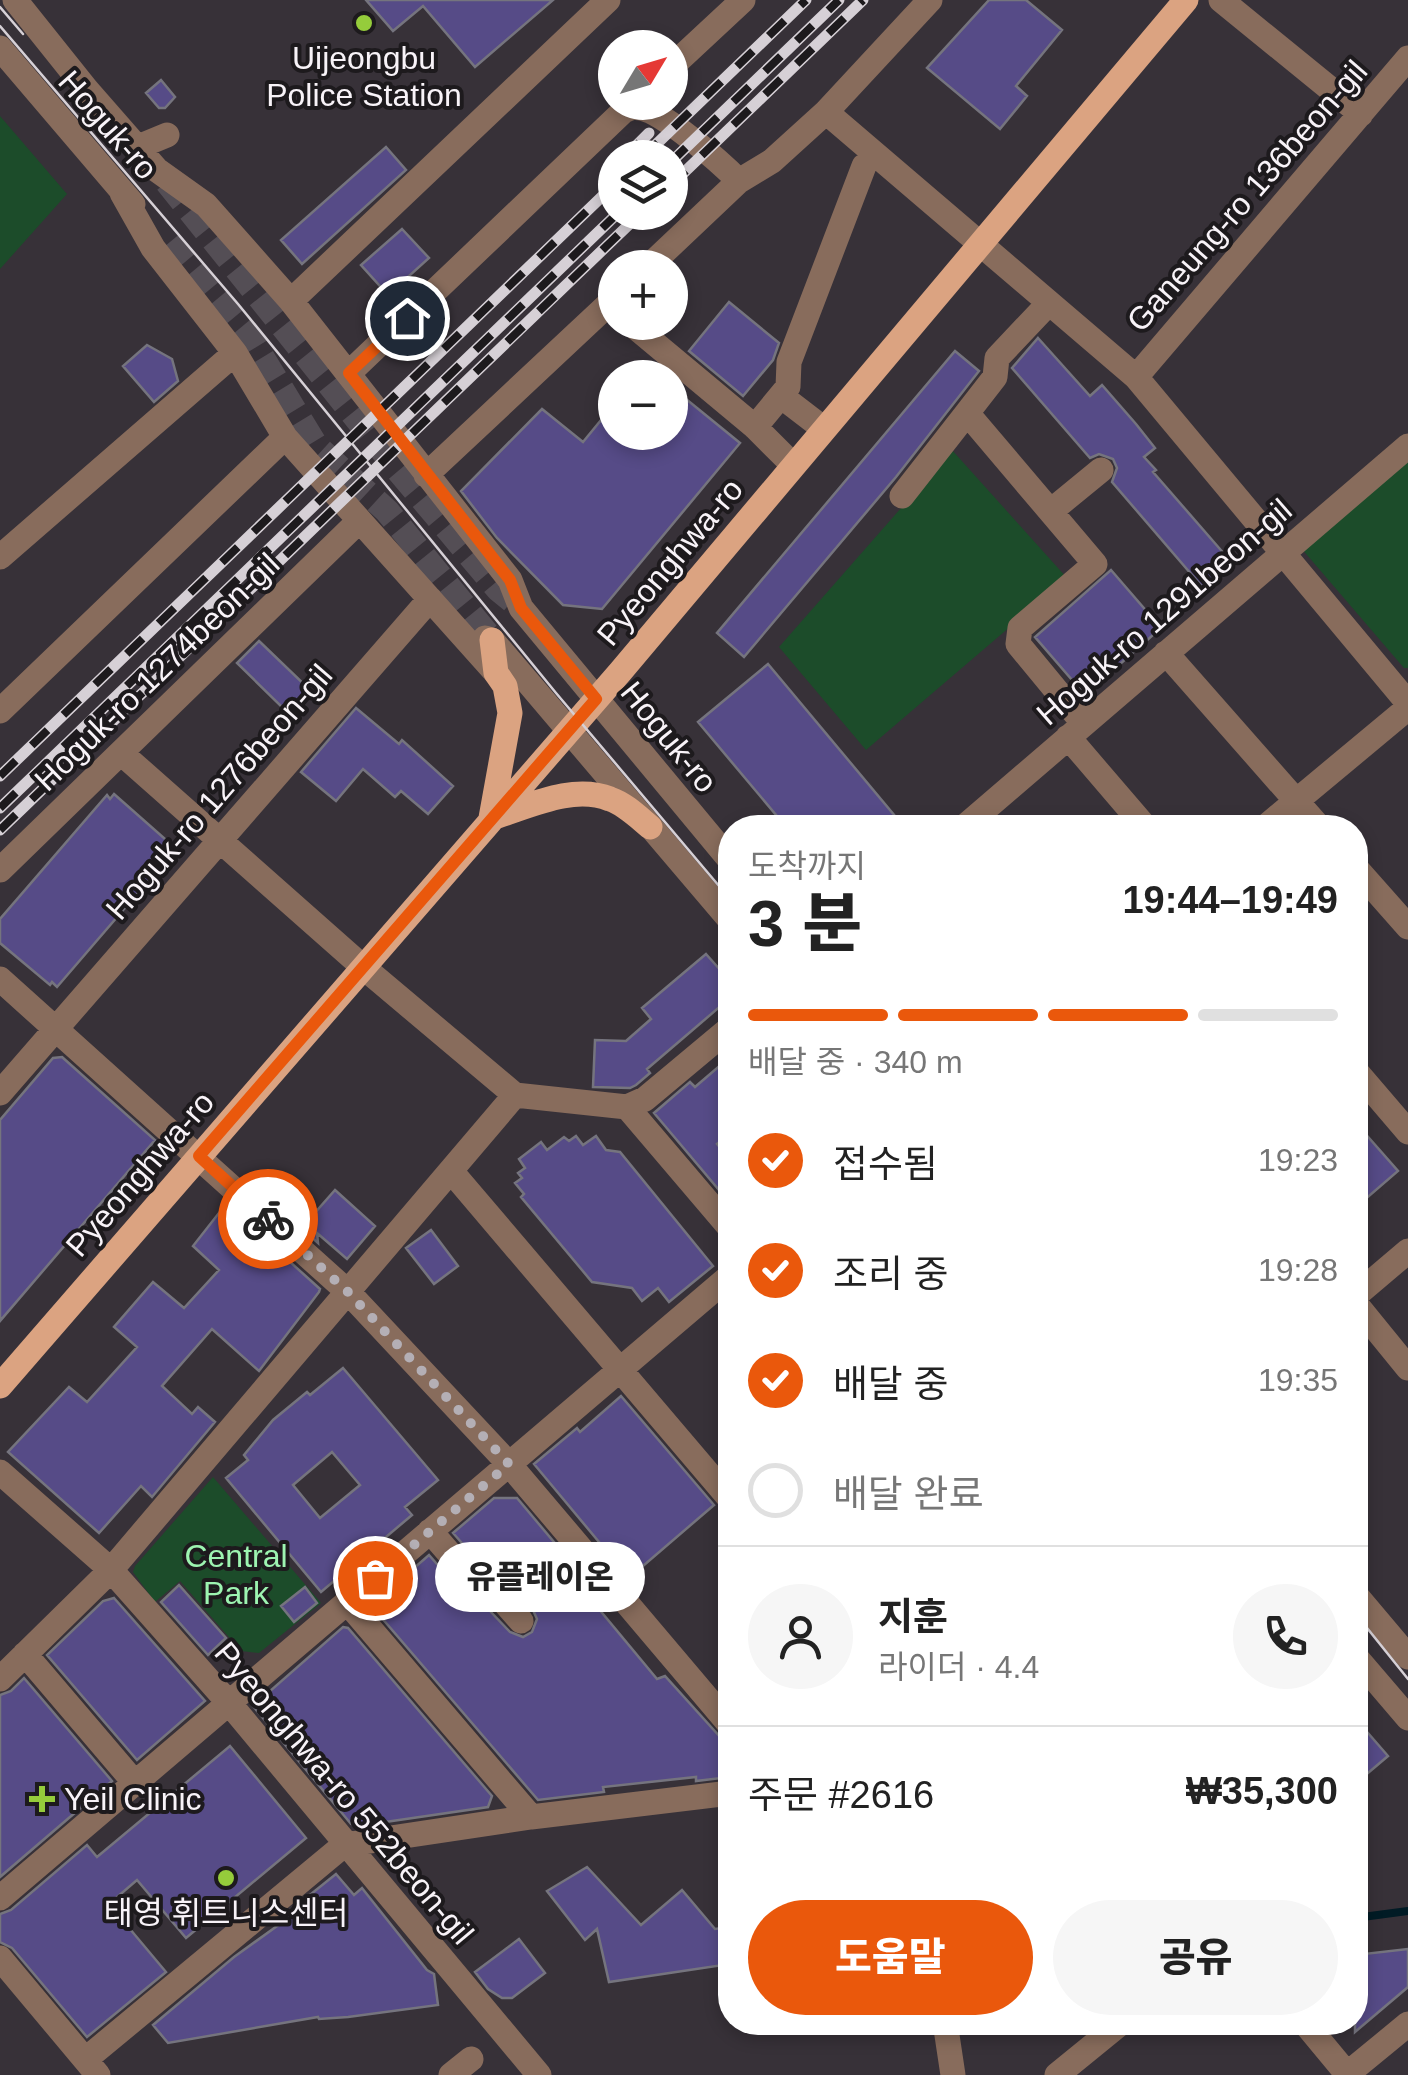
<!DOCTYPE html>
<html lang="ko">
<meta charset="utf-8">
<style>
:root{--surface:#fff;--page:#f6f6f6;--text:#222;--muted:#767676;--line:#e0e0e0;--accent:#ea580c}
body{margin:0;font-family:Helvetica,"Noto Sans KR",sans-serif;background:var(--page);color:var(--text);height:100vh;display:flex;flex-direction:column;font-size:38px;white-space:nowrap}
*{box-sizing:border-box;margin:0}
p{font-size:32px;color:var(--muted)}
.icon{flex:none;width:55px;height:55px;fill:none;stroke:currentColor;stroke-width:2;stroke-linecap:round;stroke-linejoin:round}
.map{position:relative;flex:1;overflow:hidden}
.side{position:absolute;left:718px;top:815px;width:650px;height:1220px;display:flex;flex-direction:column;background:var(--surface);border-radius:40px;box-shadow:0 5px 15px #0003}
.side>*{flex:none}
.needle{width:65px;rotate:52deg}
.controls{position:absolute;left:598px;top:30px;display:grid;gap:20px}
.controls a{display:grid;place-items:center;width:90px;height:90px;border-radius:50%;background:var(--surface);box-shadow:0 5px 15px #0003;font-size:50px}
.pin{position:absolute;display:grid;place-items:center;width:85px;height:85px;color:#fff;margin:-42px;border:5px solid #fff;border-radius:50%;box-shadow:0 2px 10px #0007}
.courier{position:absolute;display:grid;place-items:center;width:100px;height:100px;margin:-50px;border:8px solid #ea580c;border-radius:50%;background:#fff;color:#222;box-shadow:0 2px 12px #0007}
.bubble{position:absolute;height:70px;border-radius:35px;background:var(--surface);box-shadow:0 5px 15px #0003;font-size:32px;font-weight:800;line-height:70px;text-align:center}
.overview em{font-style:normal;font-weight:800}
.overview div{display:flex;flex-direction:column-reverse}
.overview{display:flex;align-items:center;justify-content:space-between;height:170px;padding:0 30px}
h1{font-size:65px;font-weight:800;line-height:75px}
.bar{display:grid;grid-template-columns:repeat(4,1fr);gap:15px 10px;align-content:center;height:120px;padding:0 30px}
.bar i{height:12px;border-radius:8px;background:var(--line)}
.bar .current{background:var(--accent)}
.bar p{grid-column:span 4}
.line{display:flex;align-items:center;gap:25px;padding:0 30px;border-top:2px solid var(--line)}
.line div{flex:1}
.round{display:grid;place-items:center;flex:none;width:105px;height:105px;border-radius:52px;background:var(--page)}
ol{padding:0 30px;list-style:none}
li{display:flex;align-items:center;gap:30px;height:110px}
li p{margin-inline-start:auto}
li .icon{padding:10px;border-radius:50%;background:var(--accent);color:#fff;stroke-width:4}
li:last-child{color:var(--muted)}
li i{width:55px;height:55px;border:5px solid var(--line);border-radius:50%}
.action{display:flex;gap:20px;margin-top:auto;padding:20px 30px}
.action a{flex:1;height:115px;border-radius:60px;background:var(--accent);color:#fff;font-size:40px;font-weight:800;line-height:115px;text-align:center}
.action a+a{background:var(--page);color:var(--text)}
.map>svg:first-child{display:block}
.green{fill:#1c4c2a}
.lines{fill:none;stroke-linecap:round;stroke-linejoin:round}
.stream{stroke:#011b25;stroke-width:8}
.building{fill:#564b87;stroke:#75747e;stroke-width:2.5;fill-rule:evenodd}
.minor-tunnel{stroke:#544e55;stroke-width:25;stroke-dasharray:25 12;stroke-linecap:butt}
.minor{stroke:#886c5c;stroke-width:25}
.major{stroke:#dba381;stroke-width:25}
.tram{stroke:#d6d0d6;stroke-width:2.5}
.rail-casing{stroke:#d6d0d6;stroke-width:11}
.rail{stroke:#1d1a1d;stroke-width:8;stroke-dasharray:22;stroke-linecap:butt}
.done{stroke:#b4afb5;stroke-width:10;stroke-dasharray:0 18}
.route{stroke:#ea580c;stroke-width:12}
.poi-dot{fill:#95cc3b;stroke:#1d1a1d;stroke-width:4}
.labels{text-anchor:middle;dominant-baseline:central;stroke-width:8;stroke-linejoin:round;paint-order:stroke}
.poi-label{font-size:32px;fill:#f8f3f8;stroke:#1d1a1d}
.street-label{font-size:32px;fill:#f8f3f8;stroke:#1d1a1d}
.park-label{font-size:32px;fill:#9df4b1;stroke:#1d1a1d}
</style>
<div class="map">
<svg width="1408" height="2075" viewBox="0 0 1408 2075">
<rect width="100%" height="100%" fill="#373138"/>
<!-- green -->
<path class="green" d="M0 116 67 194 0 269Z
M952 450 1067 578 866 750 779 647Z
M1408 457V668H1404L1301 548Z
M213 1477 321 1603 259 1653 241 1651 180 1581 155 1602 133 1572 135 1566Z"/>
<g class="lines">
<!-- stream -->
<path class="stream" d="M1355 1918 1408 1911"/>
</g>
<!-- building -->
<path class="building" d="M366 0H553L475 67 423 6 393 31Z
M989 0H1026L1062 30 1016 86 1027 96 1000 129 927 68Z
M161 80 175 97 165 108H159L146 93Z
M386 147 406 170 302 264 281 240Z
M402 229 429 258 388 295 361 265Z
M729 302 779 343 773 360 743 396 689 351Z
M1038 338 1090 396 1102 385 1136 424 1155 448 1144 457 1156 470 1153 472 1233 564 1204 589 1112 482 1117 468 1113 459 1099 454 1090 458 1012 368Z
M147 345 172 359 178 381 154 402 123 366Z
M955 351 979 371 896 477 744 657 717 633Z
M670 386 740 443 602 609 563 605 497 538 461 491 542 409 583 442 615 403V432H670Z
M1111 570 1161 628 1085 695 1035 637Z
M259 641 309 689 287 712 237 663Z
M768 664 905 828H787L698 722Z
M356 708 399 744 402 740 453 786 428 814 401 791 395 797 363 769 336 801 301 772Z
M114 794 173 846 170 849 173 852 57 987 52 982 50 985 0 943V919L107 795 110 799Z
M706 954 730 981V998L647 1069 650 1073 636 1085 630 1088 593 1087 595 1040 626 1041 651 1019 642 1008Z
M62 1057 155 1140 0 1321V1120L53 1058Z
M730 1057V1133L717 1144 730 1160V1203L654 1113 690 1082 695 1087Z
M1355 1122 1398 1171 1355 1208Z
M576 1136 583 1145 596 1136 606 1150 620 1152 713 1266 669 1302 658 1288 642 1301 632 1288 592 1282 521 1197 524 1194 515 1183 522 1178 518 1173 525 1168 519 1159 541 1142 547 1150 564 1137 569 1141Z
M335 1190 375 1226 347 1259 317 1233 318 1243 310 1236 315 1231 306 1223Z
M226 1204 320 1289 319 1292 259 1371 212 1329 162 1386 192 1414 198 1407 215 1422 152 1497 141 1486 99 1533 8 1452 69 1387 87 1402 137 1347 114 1327 153 1282 184 1308 219 1270 193 1246Z
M431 1230 458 1266 434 1284 406 1248Z
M343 1368 438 1480 405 1507 412 1515 321 1592 226 1478 248 1460 244 1455 273 1420 307 1392 310 1395ZM332 1452 360 1485 320 1518 293 1485Z
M621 1396 714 1505 629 1578 534 1464 577 1428 580 1432Z
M494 1498H517L585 1579 579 1585 657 1679 665 1676 730 1748V1777L696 1781V1777L603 1787 604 1792 538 1800 375 1610V1602L429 1555 470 1602 489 1610 510 1632 523 1637 532 1632 537 1619 533 1610 509 1584 491 1576 453 1533Z
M179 1585 226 1638 208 1655 161 1602Z
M305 1587 317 1603 294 1622 281 1606Z
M114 1598 205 1701 137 1760 47 1655 103 1601Z
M343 1627 348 1628 492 1796 488 1807 358 1826 351 1824 253 1706Z
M24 1678 112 1781 0 1877V1695L11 1691Z
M1355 1718 1388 1756 1355 1784Z
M230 1746 306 1838 186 1938 137 1880 109 1904 166 1972 87 2037 12 1948 0 1942V1914L11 1910 87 1845 97 1857Z
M587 1867 641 1925 682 1890 715 1929 730 1927V1964L609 1982 597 1929 585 1940 547 1891Z
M336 1874 354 1895 362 1888 427 1970 434 1974 438 2005 348 2017 319 2019 318 2017 168 2043 153 2025 234 1957 284 1921 281 1918Z
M519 1939 545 1973 512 1998H502L488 1989 475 1972Z
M1408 1949V1987L1355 2032V1955Z"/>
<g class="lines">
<!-- minor-tunnel -->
<path class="minor-tunnel" d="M167 182 398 470 498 589 521 608
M170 242 251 339 316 446 387 511 492 640"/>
<!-- minor -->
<path class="minor" d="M15 0 87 90 157 170 206 205 291 301 510 580 521 608 730 860
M1221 0 1361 114
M0 48 133 204
M670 68 743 0
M624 111C631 108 632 106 640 108 664 112 721 163 739 181
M826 112 1136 377 1408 703
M138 147 167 135
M122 193 153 248 235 353 285 437 496 673
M647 268 739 181 772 161 826 112 930 0
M291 301 608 0
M1049 303 997 358 995 377 967 413 1095 564 1020 628 1018 644 1084 724
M629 322 755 427 793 465
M349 373 633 102
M1136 377 1408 58
M781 396 824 429
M755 427 788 387 789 362 864 166
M426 475 615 298
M902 496 967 413
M1051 511 1101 470
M0 557 235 353
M485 638 492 640 730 920
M1166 653 1320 828
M0 711 285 437
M1068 737 1146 828
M121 753 363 967 515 1095 627 1107 730 1228
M963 828 1408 446
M1264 828 1408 708
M1355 867 1408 927
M0 870 359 521
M0 979 348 1292 509 1464 730 1725
M1355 1070 1408 1132
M0 1093 430 599
M627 1107 645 1099 730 1028
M451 1171 730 1499
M1355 1296 1408 1251
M1355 1303 1408 1368
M0 1472 111 1570 229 1703 539 2075
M430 1531 482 1591 498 1595 521 1621
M1355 1594 1408 1657
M347 1602 531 1817 730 1793
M25 1654 135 1783
M1355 1656 1408 1718
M0 1679 111 1570 515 1095
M0 1898 730 1276
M0 1958 98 2075
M945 2022 953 2075
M1304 2022 1348 2075
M86 2059 344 1845 531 1817
M451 2075 471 2059
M1057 2075 1122 2022
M1346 2075 1408 2024"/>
<!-- major -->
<path class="major" d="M492 640 496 673 505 686 510 713 491 818C528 807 572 784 610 799 625 804 638 817 650 827
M0 1386 621 671 1186 0"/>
<!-- tram -->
<path class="tram" d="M0 7 23 34
M0 26 238 304 556 693 730 899
M1355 1613 1408 1679"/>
<!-- rail casing -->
<g class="rail-casing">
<path id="rail" d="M624 158 649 133
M642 158 806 0
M670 163 839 0
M670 186 863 0
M0 776 615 184
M0 808 619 212
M0 830 642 212"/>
</g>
<!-- rail -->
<use href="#rail" class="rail"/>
</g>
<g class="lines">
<!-- done -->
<path class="done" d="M268 1219 348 1292 509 1464 375 1578"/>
<!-- route -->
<path class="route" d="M268 1219 199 1156 596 699 521 608 510 580 349 373 407 318"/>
</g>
<!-- markers -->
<g class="poi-dot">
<circle cx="364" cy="23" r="10"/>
<path d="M37 1784h10v10h10v10h-10v10h-10v-10h-10v-10h10z"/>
<circle cx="226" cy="1878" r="10"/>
</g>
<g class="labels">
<!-- poi labels -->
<g class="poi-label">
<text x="364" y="58">Uijeongbu<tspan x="364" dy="37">Police Station</tspan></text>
<text x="64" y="1799" text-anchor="start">Yeil Clinic</text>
<text x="226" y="1913">태영 휘트니스센터</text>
</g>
<!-- street labels -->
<g class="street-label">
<text transform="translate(108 125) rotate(49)">Hoguk-ro</text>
<text transform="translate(1247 196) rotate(-49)">Ganeung-ro 136beon-gil</text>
<text transform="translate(670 562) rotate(-50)">Pyeonghwa-ro</text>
<text transform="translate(1164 612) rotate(-41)">Hoguk-ro 1291beon-gil</text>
<text transform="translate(157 672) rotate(-44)">Hoguk-ro 1274beon-gil</text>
<text transform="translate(669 737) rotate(51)">Hoguk-ro</text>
<text transform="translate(219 792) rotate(-49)">Hoguk-ro 1276beon-gil</text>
<text transform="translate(140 1174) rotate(-49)">Pyeonghwa-ro</text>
<text transform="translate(344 1793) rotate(50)">Pyeonghwa-ro 552beon-gil</text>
</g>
<!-- park labels -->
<g class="park-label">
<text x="236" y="1556">Central<tspan x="236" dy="37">Park</tspan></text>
</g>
</g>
</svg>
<div class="controls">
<a><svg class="needle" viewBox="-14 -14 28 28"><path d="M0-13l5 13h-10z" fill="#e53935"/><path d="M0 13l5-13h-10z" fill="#767676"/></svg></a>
<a><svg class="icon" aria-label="layers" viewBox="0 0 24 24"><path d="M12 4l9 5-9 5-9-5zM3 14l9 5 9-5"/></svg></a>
<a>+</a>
<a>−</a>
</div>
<div class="pin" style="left:375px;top:1578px;background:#ea580c"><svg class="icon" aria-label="bag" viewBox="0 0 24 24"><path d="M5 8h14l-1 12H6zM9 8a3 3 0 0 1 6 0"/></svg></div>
<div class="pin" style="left:407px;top:318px;background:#1f2937"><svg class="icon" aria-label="home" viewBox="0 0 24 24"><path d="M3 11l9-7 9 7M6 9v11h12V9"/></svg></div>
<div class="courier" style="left:268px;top:1219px"><svg class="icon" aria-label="bike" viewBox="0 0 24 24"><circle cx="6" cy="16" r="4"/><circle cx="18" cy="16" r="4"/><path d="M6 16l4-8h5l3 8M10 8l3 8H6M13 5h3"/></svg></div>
<div class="bubble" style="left:435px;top:1542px;width:210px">유플레이온</div>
<section class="side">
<div class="overview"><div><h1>3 분</h1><p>도착까지</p></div><em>19:44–19:49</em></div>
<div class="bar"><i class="current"></i><i class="current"></i><i class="current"></i><i></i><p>배달 중 · 340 m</p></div>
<ol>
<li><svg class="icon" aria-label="check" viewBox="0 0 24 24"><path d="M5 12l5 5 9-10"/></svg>접수됨<p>19:23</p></li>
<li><svg class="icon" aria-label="check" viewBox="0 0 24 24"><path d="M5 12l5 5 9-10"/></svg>조리 중<p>19:28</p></li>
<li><svg class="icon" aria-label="check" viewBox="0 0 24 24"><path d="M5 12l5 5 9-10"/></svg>배달 중<p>19:35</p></li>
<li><i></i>배달 완료</li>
</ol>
<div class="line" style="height:180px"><a class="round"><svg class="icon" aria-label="person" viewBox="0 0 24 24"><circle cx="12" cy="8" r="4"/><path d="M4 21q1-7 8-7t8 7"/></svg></a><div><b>지훈</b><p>라이더 · 4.4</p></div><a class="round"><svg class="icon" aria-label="phone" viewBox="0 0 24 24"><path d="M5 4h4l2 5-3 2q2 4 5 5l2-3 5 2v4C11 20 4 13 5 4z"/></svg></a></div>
<div class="line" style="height:130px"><div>주문 #2616</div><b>₩35,300</b></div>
<div class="action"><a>도움말</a><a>공유</a></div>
</section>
</div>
